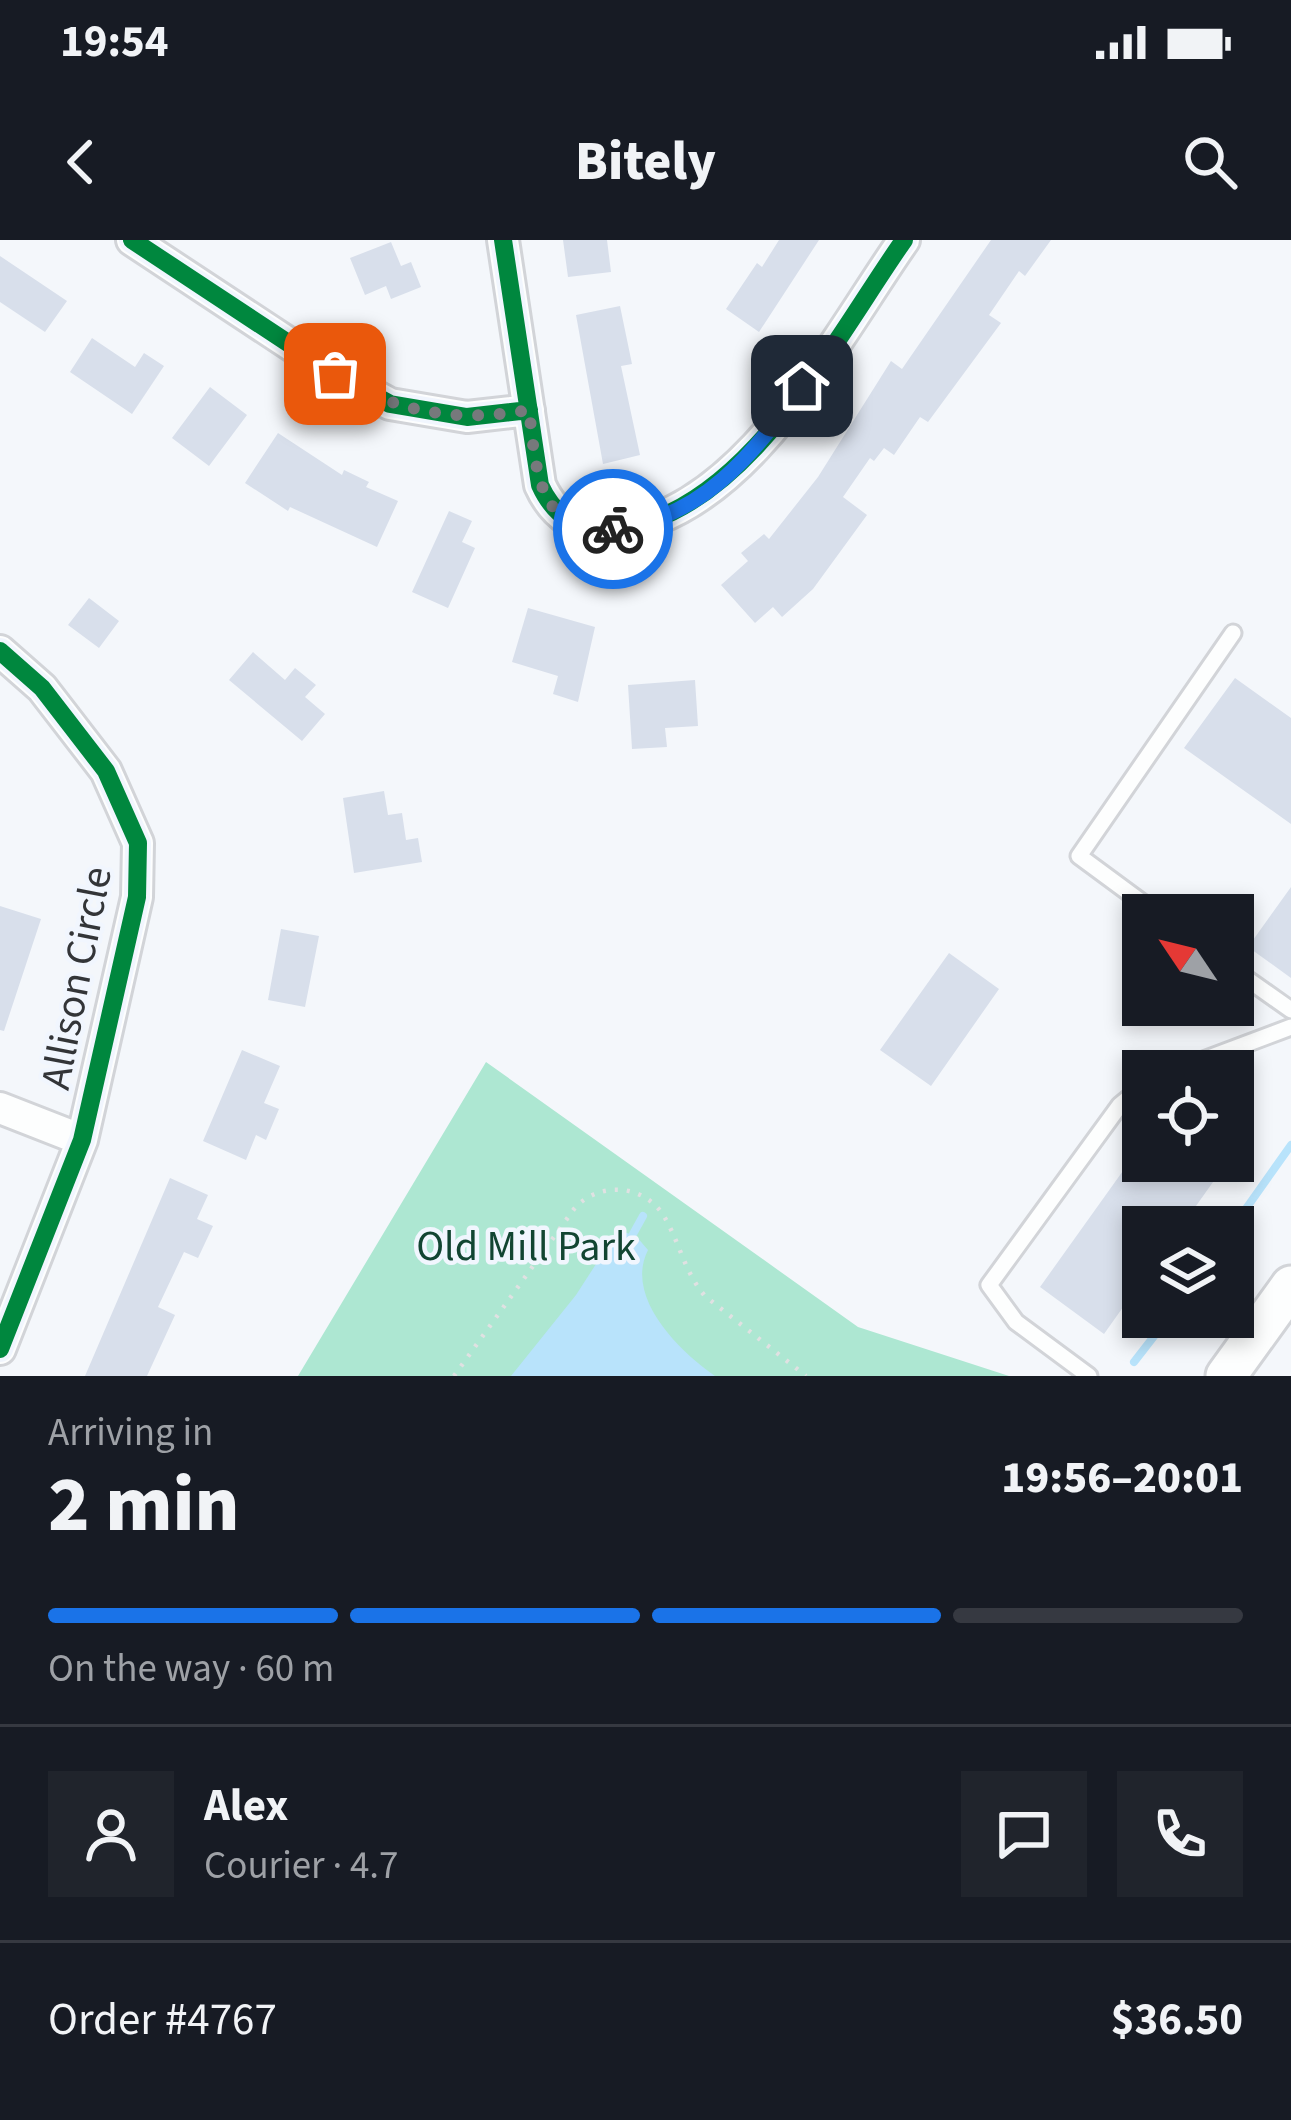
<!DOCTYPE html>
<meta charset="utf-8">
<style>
:root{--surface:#171b24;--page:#20242c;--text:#f1f3f6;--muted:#9ea1a6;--line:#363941;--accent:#1a73e8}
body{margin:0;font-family:"Source Sans 3",sans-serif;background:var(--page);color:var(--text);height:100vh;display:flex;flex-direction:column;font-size:45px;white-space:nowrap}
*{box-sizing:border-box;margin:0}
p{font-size:39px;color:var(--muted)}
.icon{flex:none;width:66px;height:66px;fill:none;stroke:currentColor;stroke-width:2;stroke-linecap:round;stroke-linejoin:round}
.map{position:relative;height:1136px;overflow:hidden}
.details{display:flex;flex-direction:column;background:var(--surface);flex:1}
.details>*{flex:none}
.needle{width:78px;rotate:305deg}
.controls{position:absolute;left:1122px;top:654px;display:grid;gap:24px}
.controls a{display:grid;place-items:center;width:132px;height:132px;border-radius:0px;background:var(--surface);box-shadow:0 6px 18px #0003;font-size:60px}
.pin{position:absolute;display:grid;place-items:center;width:102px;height:102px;color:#fff;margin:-51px;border-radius:24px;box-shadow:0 6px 18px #0006}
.courier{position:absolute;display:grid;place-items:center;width:120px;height:120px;margin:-60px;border:9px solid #1a73e8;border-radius:50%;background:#fff;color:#222;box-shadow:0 3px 15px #0007}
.summary em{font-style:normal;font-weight:800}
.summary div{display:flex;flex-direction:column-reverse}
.summary{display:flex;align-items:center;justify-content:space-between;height:204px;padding:0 48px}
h1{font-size:78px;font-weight:800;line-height:90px}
.bar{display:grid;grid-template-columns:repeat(4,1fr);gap:18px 12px;align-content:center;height:144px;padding:0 48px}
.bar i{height:15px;border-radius:9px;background:var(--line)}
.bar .on{background:var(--accent)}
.bar p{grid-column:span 4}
.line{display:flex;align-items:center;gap:30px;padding:0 48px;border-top:3px solid var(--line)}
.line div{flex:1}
.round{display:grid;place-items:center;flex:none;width:126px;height:126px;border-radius:0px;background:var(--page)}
.status{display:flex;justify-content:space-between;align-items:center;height:84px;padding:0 60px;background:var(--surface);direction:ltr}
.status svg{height:33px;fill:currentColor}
header{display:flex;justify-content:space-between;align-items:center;height:156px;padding:0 48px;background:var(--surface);font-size:54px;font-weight:800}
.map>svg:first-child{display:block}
.green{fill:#ade7d2}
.water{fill:#b8e3fb}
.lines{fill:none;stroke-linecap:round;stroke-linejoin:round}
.stream{stroke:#b8e3fb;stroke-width:8}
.building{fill:#d8dfeb}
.service-casing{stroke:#d2d4d8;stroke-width:21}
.minor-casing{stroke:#d2d4d8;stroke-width:36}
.tertiary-casing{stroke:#d2d4d8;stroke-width:45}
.path{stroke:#e0e1e2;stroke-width:4.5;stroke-dasharray:3 9;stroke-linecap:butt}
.service{stroke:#fdfefe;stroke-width:15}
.minor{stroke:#fdfefe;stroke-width:30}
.tertiary{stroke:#fdfefe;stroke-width:39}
.cycleway-casing{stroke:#f1f6fe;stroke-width:26}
.cycleway{stroke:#00873e;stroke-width:18}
.done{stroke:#77797c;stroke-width:12;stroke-dasharray:0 21.6}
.route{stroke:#1a73e8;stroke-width:15}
.labels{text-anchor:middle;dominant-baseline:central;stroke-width:9;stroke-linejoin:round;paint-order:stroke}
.street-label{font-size:42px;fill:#333538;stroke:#f1f6fe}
.park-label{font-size:42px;fill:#124532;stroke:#f1f6fe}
</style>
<div class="status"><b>19:54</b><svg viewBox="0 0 49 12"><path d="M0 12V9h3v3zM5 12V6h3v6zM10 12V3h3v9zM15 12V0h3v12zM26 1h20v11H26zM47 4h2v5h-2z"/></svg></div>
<header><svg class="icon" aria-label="back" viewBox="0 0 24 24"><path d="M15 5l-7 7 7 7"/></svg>Bitely<svg class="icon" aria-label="search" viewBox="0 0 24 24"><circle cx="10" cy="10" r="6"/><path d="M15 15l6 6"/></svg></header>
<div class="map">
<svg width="1291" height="1136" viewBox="0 0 1291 1136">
<rect width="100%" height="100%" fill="#f4f7fb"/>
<!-- green -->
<path class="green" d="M486 822 858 1087 1009 1136H298Z"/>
<!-- water -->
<path class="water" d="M618 990 636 996 648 1010C624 1057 679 1111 715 1136H511L576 1055Z"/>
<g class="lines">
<!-- stream -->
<path class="stream" d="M1233 987 1291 905
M633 994 643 976
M1196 1077 1211 1090
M1134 1122 1169 1077"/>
</g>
<!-- building -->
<path class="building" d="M563 0H607L611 32 568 37Z
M779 0H819L759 92 726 69 757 23 762 27Z
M991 0H1051L1025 36 1019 31 989 75 1001 83 928 182 920 177 894 215 884 208 874 221 870 218 843 257 867 275 813 349 782 377 773 367 755 383 721 345 748 321 741 313 764 294 769 299 818 237 891 121 902 129Z
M391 2 401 26 411 22 421 47 391 59 386 46 365 55 350 18Z
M0 16 67 61 45 92 0 62Z
M620 66 632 124 621 126 640 215 603 224 576 75Z
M92 98 135 127 144 113 164 126 132 174 70 132Z
M210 147 247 175 209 226 172 198Z
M278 193 342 235 344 230 369 242 366 247 398 261 377 307 290 267 288 271 245 243Z
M449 271 472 281 462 302 475 308 448 368 412 352Z
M89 358 119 381 99 408 68 385Z
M528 368 595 387 578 462 553 454 558 436 512 422Z
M253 412 285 440 295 428 316 445 305 457 325 474 302 501 229 440Z
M1235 438 1291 478V584L1184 508Z
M695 440 698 486 665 488 667 507 632 509 628 445Z
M384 551 388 575 402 573 406 600 418 598 422 622 354 633 343 558Z
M1291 647V738L1248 707Z
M0 666 41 679 4 791 0 790Z
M281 689 319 696 305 767 268 760Z
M949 713 999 749 931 846 880 810Z
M242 810 280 826 264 863 279 869 266 900 256 895 246 920 203 901Z
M1130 921H1228L1181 987H1143V1039L1104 1094 1040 1047Z
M170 938 208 955 197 979 213 986 198 1018 184 1012 158 1067 175 1075 147 1136H85Z"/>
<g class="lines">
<!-- service casing -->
<g class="service-casing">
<path id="service" d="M1159 675 1079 616 1233 393
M1233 729 1291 770
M1174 831 1291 787
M1089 1136 1016 1082 989 1045 1120 865 1143 846"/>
</g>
<!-- minor casing -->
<g class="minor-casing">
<path id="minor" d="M132 0 335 134 390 164 467 177 529 170
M503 0 540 245C554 276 578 292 612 289 743 279 835 98 904 0
M0 411 42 448 106 531 138 603 137 657 82 900 0 1109
M0 868 82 900"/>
</g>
<!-- tertiary casing -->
<g class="tertiary-casing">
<path id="tertiary" d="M1226 1136 1291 1046"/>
</g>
<!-- path -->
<path class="path" d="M454 1136 574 969C598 941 645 943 665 978 680 1004 685 1033 705 1056L806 1136"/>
<!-- service -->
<use href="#service" class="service"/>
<!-- minor -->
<use href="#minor" class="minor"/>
<!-- tertiary -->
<use href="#tertiary" class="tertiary"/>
<!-- cycleway casing -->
<g class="cycleway-casing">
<path id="cycleway" d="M132 0 335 134 390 164 467 177 529 170
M503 0 540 245C554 276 578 292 612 289 743 279 835 98 904 0
M0 411 42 448 106 531 138 603 137 657 82 900 0 1109"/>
</g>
<!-- cycleway -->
<use href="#cycleway" class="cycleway"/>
</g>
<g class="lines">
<!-- done -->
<path class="done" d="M335 134C396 173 458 183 529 170 536 226 536 295 613 289"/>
<!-- route -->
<path class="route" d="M613 289C702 279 754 214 802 146"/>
</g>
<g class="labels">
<!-- street labels -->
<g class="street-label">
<text transform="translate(77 738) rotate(-79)">Allison Circle</text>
</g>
<!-- park labels -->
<g class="park-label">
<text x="526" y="1007">Old Mill Park</text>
</g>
</g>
</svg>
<div class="controls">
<a><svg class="needle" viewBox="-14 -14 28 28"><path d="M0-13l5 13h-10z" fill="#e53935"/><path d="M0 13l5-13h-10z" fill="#9ea1a6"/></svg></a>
<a><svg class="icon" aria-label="locate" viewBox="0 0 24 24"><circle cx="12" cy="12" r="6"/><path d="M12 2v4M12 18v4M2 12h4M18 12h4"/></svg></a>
<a><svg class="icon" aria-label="layers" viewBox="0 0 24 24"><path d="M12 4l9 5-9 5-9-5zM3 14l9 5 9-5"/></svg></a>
</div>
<div class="pin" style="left:335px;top:134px;background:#ea580c"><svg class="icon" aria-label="bag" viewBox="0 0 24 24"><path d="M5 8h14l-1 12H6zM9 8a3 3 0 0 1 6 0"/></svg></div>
<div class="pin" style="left:802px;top:146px;background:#1f2937"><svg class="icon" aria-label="home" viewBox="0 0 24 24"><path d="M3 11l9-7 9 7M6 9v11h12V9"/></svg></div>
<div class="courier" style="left:613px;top:289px"><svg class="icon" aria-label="bike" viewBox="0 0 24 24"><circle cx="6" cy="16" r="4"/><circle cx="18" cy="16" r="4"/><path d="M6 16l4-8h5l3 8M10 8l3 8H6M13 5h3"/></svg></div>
</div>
<section class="details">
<div class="summary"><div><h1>2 min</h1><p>Arriving in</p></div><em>19:56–20:01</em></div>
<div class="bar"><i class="on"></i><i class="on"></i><i class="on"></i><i></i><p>On the way · 60 m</p></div>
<div class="line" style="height:216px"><a class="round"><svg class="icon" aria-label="person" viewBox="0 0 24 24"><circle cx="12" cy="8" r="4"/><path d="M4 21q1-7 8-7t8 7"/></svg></a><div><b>Alex</b><p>Courier · 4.7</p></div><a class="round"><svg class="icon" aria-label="chat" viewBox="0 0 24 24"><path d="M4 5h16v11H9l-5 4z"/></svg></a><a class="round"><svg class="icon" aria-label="phone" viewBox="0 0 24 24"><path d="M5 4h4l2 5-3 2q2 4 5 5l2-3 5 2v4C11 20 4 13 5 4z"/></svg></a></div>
<div class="line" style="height:156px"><div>Order #4767</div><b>$36.50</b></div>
</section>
